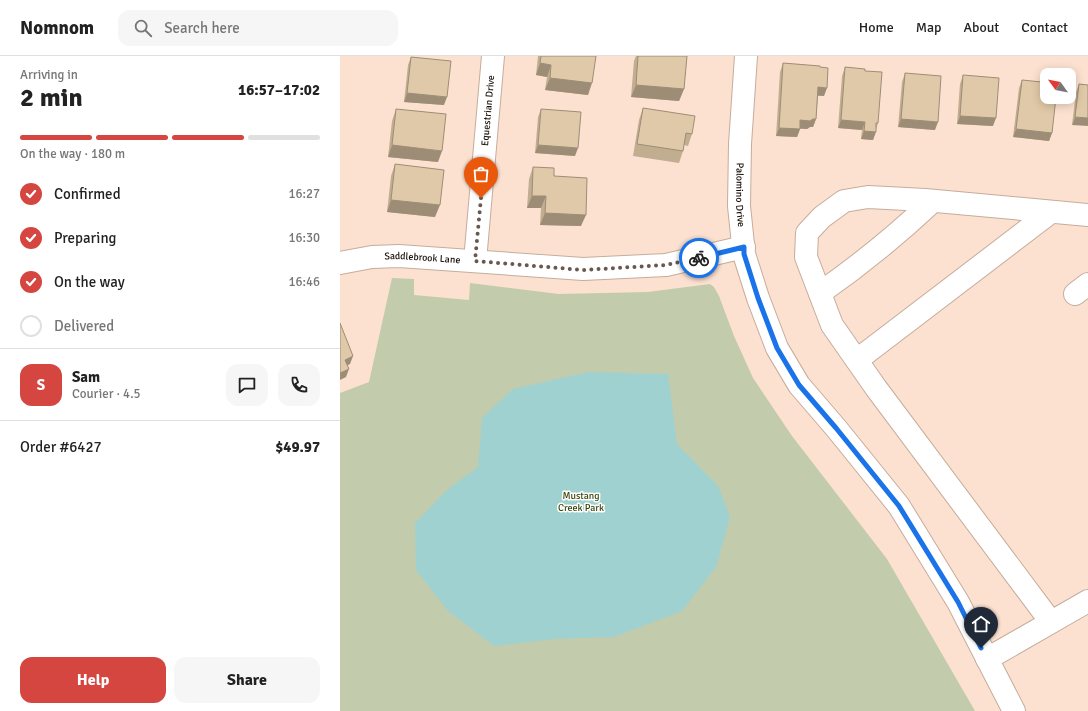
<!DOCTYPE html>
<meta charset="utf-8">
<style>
:root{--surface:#fff;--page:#f6f6f6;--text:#222;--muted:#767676;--line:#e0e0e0;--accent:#d54641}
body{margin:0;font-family:Signika,sans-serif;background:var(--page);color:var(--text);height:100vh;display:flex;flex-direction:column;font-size:15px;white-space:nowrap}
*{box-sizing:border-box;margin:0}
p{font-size:13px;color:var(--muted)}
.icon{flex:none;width:22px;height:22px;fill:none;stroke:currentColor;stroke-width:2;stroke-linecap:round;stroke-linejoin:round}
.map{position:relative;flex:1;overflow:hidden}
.side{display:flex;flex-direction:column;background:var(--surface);width:340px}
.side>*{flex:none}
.needle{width:26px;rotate:303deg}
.buttons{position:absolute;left:700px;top:12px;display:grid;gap:8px}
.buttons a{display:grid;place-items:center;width:36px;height:36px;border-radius:8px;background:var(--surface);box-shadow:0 2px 10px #0003;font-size:20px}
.pin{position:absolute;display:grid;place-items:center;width:34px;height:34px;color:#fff;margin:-41px -17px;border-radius:50% 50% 50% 0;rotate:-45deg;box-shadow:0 0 4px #0007}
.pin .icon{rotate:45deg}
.courier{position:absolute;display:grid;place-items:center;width:40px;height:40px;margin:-20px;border:3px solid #1a73e8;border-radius:50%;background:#fff;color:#222;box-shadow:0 1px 5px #0007}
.head em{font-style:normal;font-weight:700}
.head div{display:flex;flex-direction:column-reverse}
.head{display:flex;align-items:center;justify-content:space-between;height:68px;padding:0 20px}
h1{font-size:26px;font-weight:700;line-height:30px}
.bar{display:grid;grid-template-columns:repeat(4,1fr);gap:6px 4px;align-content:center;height:48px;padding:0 20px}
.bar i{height:5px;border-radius:3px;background:var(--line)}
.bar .selected{background:var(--accent)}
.bar p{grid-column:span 4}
.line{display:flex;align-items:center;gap:10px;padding:0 20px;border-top:1px solid var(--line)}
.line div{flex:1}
.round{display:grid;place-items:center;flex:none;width:42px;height:42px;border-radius:12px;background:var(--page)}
ol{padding:0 20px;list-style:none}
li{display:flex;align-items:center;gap:12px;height:44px}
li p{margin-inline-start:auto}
li .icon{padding:4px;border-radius:50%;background:var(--accent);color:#fff;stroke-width:4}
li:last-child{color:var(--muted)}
li i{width:22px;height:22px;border:2px solid var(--line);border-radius:50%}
.button{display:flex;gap:8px;margin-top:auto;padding:8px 20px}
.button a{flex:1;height:46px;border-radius:12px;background:var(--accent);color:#fff;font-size:16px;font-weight:700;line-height:46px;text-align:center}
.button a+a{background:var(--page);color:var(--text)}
header{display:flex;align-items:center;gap:24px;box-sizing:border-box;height:56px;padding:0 20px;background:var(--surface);border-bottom:1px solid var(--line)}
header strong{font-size:19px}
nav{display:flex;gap:22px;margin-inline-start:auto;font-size:14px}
.search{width:280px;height:36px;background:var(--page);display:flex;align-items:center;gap:10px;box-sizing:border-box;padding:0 14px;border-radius:12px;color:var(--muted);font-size:15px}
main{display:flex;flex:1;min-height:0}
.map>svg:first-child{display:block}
.green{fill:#c2cbab}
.water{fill:#a0d1d1}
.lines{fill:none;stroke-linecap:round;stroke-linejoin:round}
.minor-casing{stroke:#c6ac9c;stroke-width:24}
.minor{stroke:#fff;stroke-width:22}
.wall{fill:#c1ad90}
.shaded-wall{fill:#9d8d76}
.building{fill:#e0c9a8;stroke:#9d8d76}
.done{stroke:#68584f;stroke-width:4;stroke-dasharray:0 7.2}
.route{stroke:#1a73e8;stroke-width:5}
.labels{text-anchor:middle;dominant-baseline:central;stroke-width:3;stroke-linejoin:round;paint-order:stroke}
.street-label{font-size:10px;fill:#180f0a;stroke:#fff}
.park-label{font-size:10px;fill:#394508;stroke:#fff}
</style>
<header>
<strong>Nomnom</strong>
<div class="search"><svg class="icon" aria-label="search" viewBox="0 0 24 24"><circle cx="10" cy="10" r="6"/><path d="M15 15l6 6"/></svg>Search here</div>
<nav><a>Home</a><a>Map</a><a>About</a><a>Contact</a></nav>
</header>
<main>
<section class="side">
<div class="head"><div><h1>2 min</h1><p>Arriving in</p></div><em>16:57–17:02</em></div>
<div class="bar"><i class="selected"></i><i class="selected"></i><i class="selected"></i><i></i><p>On the way · 180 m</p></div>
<ol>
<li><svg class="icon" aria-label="check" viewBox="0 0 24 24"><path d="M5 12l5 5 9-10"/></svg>Confirmed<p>16:27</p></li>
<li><svg class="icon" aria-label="check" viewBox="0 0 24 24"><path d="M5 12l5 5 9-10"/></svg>Preparing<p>16:30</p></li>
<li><svg class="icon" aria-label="check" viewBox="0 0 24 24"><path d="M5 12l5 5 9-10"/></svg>On the way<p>16:46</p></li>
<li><i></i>Delivered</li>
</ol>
<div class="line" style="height:72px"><b class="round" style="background:var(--accent);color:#fff">S</b><div><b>Sam</b><p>Courier · 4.5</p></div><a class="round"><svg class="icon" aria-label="chat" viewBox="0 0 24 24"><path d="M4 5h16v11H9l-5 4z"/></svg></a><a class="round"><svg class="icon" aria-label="phone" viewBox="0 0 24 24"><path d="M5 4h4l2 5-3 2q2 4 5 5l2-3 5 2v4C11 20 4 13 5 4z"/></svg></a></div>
<div class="line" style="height:52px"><div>Order #6427</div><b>$49.97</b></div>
<div class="button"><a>Help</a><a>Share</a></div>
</section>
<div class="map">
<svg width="748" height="655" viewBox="0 0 748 655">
<rect width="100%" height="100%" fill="#fce1d0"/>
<!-- green -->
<path class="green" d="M52 222 74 223V239L129 244 130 227 219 238 308 236 370 228 374 231 379 240 394 280 413 322 452 380 547 503 635 655H0V337L29 326Z"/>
<!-- water -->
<path class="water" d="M249 316 328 318 337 388 378 430 390 461 376 511 342 555 274 581 215 583 154 590 108 555 76 514 75 467 107 434 138 411 142 362 173 333Z"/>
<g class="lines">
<!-- minor casing -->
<g class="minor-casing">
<g id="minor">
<path id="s1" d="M406 0 400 88 399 150 404 198 418 242 437 292 459 329 496 372 559 450 618 546 674 655"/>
<path id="s2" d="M135 205 153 0"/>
<path id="s3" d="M0 207 32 201 59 200 243 213 326 209 404 191"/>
<path d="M480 237C520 209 558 178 593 145"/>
<path d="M735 238 748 228"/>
<path d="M517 304 711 156"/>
<path d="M711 566 536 332 492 269 466 201 467 177 482 161 504 145 528 141 585 144 748 159"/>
<path d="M647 603 748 545"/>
</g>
</g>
<!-- minor -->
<use href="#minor" class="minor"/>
</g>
<!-- wall -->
<path class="wall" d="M198 0H256L248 39 205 34 207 21 196 19Z
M296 0H347L344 33 339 45 291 41 294 5Z
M71 1 104 49 64 46 68 9Z
M443 7 480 11 484 40H478L476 63 473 71H470L467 73H460L457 81 436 80 440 16Z
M505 11 525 15 538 67 533 84 521 83 522 74 498 72 502 20Z
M565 17 595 74 558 71 562 26Z
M623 19 653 70 617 68 620 28Z
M682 24 701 32 712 77 709 85 673 81 679 32Z
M739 28 748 29 732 69 736 36Z
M303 52 352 78 348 90 344 89 343 95 339 107 293 100 299 64Z
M56 53 98 106 48 101 52 65Z
M201 53 235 100 195 97 198 61Z
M55 108 95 161 47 156 51 120Z
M193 111 214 120 241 170 200 169 201 152H187L189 123Z"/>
<!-- shaded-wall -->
<path class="shaded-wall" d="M200 7 211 9 207 21 196 19Z
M210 22 252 27 248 39 205 34Z
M296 29 344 33 339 45 291 41Z
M478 31 487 32 484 40 475 39Z
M67 37 107 41 104 49 64 46Z
M620 60 656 62 653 70 617 68Z
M735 61 748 62V70L732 69Z
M473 63H476L473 71H470L467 73 457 72 460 64Z
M561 63 598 66 595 74 558 71Z
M501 64 525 66 522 74 498 72Z
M439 72 460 73 457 81 436 80Z
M676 73 712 77 709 85 673 81Z
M524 75 536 76 533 84 521 83Z
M52 89 102 95 98 106 48 101Z
M198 89 238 92 235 100 195 97Z
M192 140H206L201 152H187Z
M51 144 100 149 95 161 47 156Z
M205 157 246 159 241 170 200 169Z
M13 300 10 308 2 312 5 304Z
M9 313 6 321 0 324V317Z"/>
<!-- building -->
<path class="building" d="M201 0H256L252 27 210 22 211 9 200 7Z
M298 0H347L344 33 296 29Z
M71 1 111 5 107 41 67 37Z
M443 7 480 10V11L488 12 487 32 478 31 476 63H473L470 65 460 64V73L439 72Z
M505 11 525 13V15L542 16 538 67H536V76L524 75 525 66 501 64Z
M565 17 601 20 598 66 561 63Z
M623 19 659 22 656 62 620 60Z
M682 24 702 26 701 32 707 33V41H716L712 77 676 73Z
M739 28 748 29V62L735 61Z
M303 52 355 60 352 78 346 77 343 95 297 88Z
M56 53 106 58 102 95 52 89Z
M201 53 241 56 238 92 198 89Z
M55 108 104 114 100 149 51 144Z
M193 111 214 112V120L247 122 246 159 205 157 206 140H192Z
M0 267 13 300 5 304 9 313 0 317Z"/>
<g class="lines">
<!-- done -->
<path class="done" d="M141 142 135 205 243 214 326 209 359 202"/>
<!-- route -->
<path class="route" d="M359 202 404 191V198L418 242 437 292 459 329 496 372 559 450 618 546 641 592"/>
</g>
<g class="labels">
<!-- street labels -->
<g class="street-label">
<text stroke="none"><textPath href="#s2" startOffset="151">Equestrian Drive</textPath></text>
<text stroke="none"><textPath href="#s1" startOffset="139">Palomino Drive</textPath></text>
<text stroke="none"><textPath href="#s3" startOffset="83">Saddlebrook Lane</textPath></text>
</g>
<!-- park labels -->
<g class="park-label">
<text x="241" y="440">Mustang<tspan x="241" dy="12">Creek Park</tspan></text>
</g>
</g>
</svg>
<div class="buttons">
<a><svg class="needle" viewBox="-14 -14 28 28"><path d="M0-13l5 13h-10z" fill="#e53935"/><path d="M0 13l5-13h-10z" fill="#767676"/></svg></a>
</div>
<div class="pin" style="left:141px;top:142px;background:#ea580c"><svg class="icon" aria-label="bag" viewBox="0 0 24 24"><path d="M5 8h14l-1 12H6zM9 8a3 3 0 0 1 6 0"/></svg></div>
<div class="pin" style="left:641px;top:592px;background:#1f2937"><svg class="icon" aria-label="home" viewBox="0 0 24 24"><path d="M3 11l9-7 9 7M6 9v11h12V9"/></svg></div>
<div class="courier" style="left:359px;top:202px"><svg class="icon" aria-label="bike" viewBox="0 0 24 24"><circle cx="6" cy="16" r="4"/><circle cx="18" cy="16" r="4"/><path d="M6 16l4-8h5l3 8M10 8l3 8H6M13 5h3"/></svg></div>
</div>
</main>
